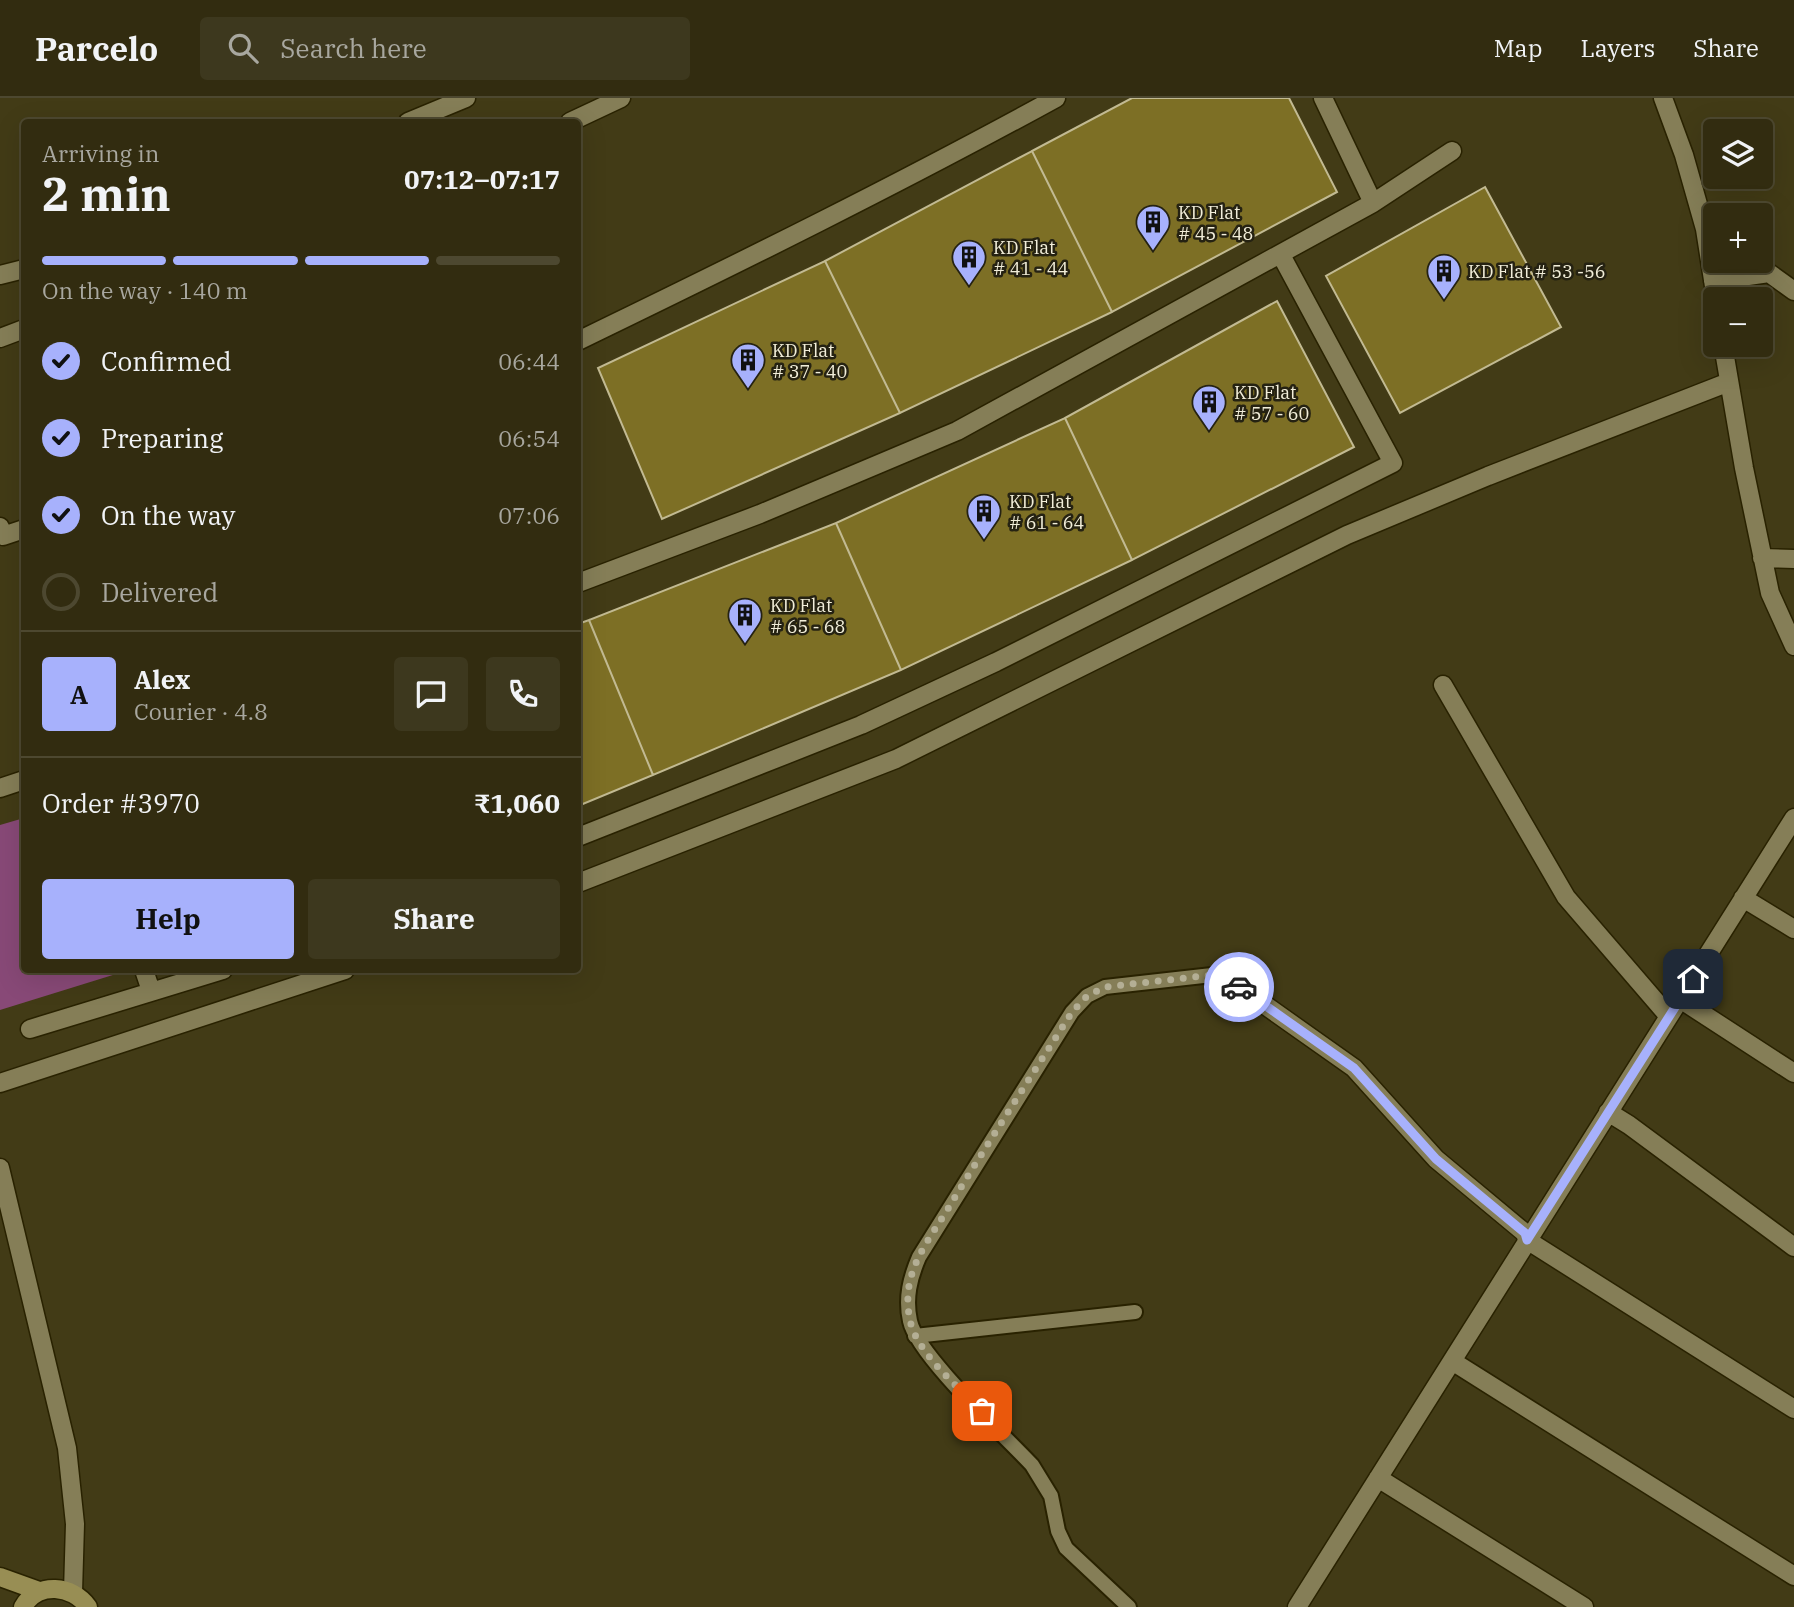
<!DOCTYPE html>
<meta charset="utf-8">
<style>
:root{--surface:#322c10;--page:#3d381e;--text:#f1f3f6;--muted:#a8a79f;--line:#4d4830;--accent:#a7b1fc}
body{margin:0;font-family:"IBM Plex Serif",serif;background:var(--page);color:var(--text);height:100vh;display:flex;flex-direction:column;font-size:26px;white-space:nowrap}
*{box-sizing:border-box;margin:0}
p{font-size:23px;color:var(--muted)}
.icon{flex:none;width:38px;height:38px;fill:none;stroke:currentColor;stroke-width:2;stroke-linecap:round;stroke-linejoin:round}
.map{position:relative;flex:1;overflow:hidden}
.drawer{position:absolute;left:21px;top:21px;width:560px;height:854px;display:flex;flex-direction:column;background:var(--surface);border-radius:7px;box-shadow:0 7px 28px #0002,0 0 0 2px var(--line)}
.drawer>*{flex:none}
.tools{position:absolute;left:1703px;top:21px;display:grid;gap:14px}
.tools a{display:grid;place-items:center;width:70px;height:70px;border-radius:7px;background:var(--surface);box-shadow:0 7px 28px #0002,0 0 0 2px var(--line);font-size:35px}
.pin{position:absolute;display:grid;place-items:center;width:60px;height:60px;color:#fff;margin:-30px;border-radius:14px;box-shadow:0 4px 10px #0006}
.courier{position:absolute;display:grid;place-items:center;width:70px;height:70px;margin:-35px;border:5px solid #a7b1fc;border-radius:50%;background:#fff;color:#222;box-shadow:0 2px 9px #0007}
.summary em{font-style:normal;font-weight:700}
.summary div{display:flex;flex-direction:column-reverse}
.summary{display:flex;align-items:center;justify-content:space-between;height:119px;padding:0 21px}
h1{font-size:46px;font-weight:700;line-height:52px}
.bar{display:grid;grid-template-columns:repeat(4,1fr);gap:10px 7px;align-content:center;height:84px;padding:0 21px}
.bar i{height:9px;border-radius:5px;background:var(--line)}
.bar .current{background:var(--accent)}
.bar p{grid-column:span 4}
.line{display:flex;align-items:center;gap:18px;padding:0 21px;border-top:2px solid var(--line)}
.line div{flex:1}
.round{display:grid;place-items:center;flex:none;width:74px;height:74px;border-radius:7px;background:var(--page)}
ol{padding:0 21px;list-style:none}
li{display:flex;align-items:center;gap:21px;height:77px}
li p{margin-inline-start:auto}
li .icon{padding:7px;border-radius:50%;background:var(--accent);color:#111;stroke-width:4}
li:last-child{color:var(--muted)}
li i{width:38px;height:38px;border:4px solid var(--line);border-radius:50%}
.primary-button{display:flex;gap:14px;margin-top:auto;padding:14px 21px}
.primary-button a{flex:1;height:80px;border-radius:7px;background:var(--accent);color:#111;font-size:28px;font-weight:700;line-height:80px;text-align:center}
.primary-button a+a{background:var(--page);color:var(--text)}
header{display:flex;align-items:center;gap:42px;box-sizing:border-box;height:98px;padding:0 35px;background:var(--surface);border-bottom:2px solid var(--line)}
header strong{font-size:33px}
nav{display:flex;gap:38px;margin-inline-start:auto;font-size:24px}
.search{width:490px;height:63px;background:var(--page);display:flex;align-items:center;gap:18px;box-sizing:border-box;padding:0 24px;border-radius:7px;color:var(--muted);font-size:26px}
.map>svg:first-child{display:block}
.green{fill:#884977}
.building{fill:#7d6f25;stroke:#c2ba92;stroke-width:2}
.lines{fill:none;stroke-linecap:round;stroke-linejoin:round}
.lane-casing{stroke:#292200;stroke-width:18}
.street-casing{stroke:#292200;stroke-width:21}
.secondary-casing{stroke:#292200;stroke-width:21}
.lane{stroke:#857e57;stroke-width:14}
.street{stroke:#857e57;stroke-width:18}
.secondary{stroke:#988e54;stroke-width:18}
.done{stroke:#b4af95;stroke-width:7;stroke-dasharray:0 12.6}
.route{stroke:#a7b1fc;stroke-width:9}
.labels{text-anchor:middle;dominant-baseline:central;stroke-width:5;stroke-linejoin:round;paint-order:stroke}
.poi-label{font-size:18px;fill:#f2eed9;stroke:#252212;text-anchor:start}
</style>
<header>
<strong>Parcelo</strong>
<div class="search"><svg class="icon" aria-label="search" viewBox="0 0 24 24"><circle cx="10" cy="10" r="6"/><path d="M15 15l6 6"/></svg>Search here</div>
<nav><a>Map</a><a>Layers</a><a>Share</a></nav>
</header>
<div class="map">
<svg width="1794" height="1509" viewBox="0 0 1794 1509">
<rect width="100%" height="100%" fill="#423b16"/>
<!-- green -->
<path class="green" d="M24 720V872H129L0 912V727Z"/>
<!-- building -->
<path class="building" d="M1132 0H1289L1337 94 1112 214 1032 53Z
M1032 53 1112 214 900 315 825 163Z
M1485 89 1561 229 1400 315 1326 178Z
M825 163 900 315 662 421 598 270Z
M1277 203 1354 349 1132 462 1065 320Z
M1065 320 1132 462 901 572 836 425Z
M836 425 901 572 653 677 589 522Z
M589 522 653 677 578 708V526Z"/>
<g class="lines">
<!-- lane casing -->
<g class="lane-casing">
<path id="lane" d="M915 1238 1135 1214
M1129 1509 1066 1450 1058 1433 1051 1398 1032 1367C1005 1338 917 1257 910 1223 905 1200 910 1180 919 1159L1072 914 1087 898 1105 889 1221 876"/>
</g>
<!-- street casing -->
<g class="street-casing">
<path id="street" d="M1323 0 1373 105
M1663 0 1684 57 1705 131 1716 201
M408 24 466 0
M570 24 621 0
M0 177 24 171
M1713 183 1769 175 1794 193
M0 240 24 231
M578 243C739 165 899 86 1056 0
M1723 247 1744 370 1770 495 1794 548
M0 429 3 438 24 431
M1762 460 1794 461
M578 485 760 416 957 333 1373 105 1452 53
M1443 587 1566 799 1665 914 1670 916
M0 690 24 682
M578 739 861 627 996 564 1393 365 1281 157
M578 785 896 661 1347 437 1488 378 1729 284
M1743 800 1794 831
M144 872 151 893
M1221 876 1354 970 1436 1061 1525 1135 1527 1142 1794 1311
M1680 901 1794 975
M30 931 223 872
M0 985 345 872
M1608 1014 1629 1027 1794 1149
M0 1070 67 1350 75 1426 73 1494
M1452 1263 1794 1478
M1378 1380 1584 1509
M1297 1509 1794 720"/>
</g>
<!-- secondary casing -->
<g class="secondary-casing">
<path id="secondary" d="M0 1479 39 1493
M23 1509C37 1483 73 1487 88 1509"/>
</g>
<!-- lane -->
<use href="#lane" class="lane"/>
<!-- street -->
<use href="#street" class="street"/>
<!-- secondary -->
<use href="#secondary" class="secondary"/>
</g>
<g class="lines">
<!-- done -->
<path class="done" d="M982 1313C959 1290 916 1254 910 1222 907 1208 907 1193 911 1179 918 1153 938 1128 952 1104 991 1040 1032 977 1072 914L1087 898 1105 889 1221 876 1239 889"/>
<!-- route -->
<path class="route" d="M1239 889 1354 970 1436 1061 1525 1135 1527 1142 1693 881"/>
</g>
<!-- icons -->
<defs>
<g id="building-pin" transform="scale(1.75)"><path d="M0 17L-7.5 6A9.5 9.5 0 1 1 7.5 6Z" fill="#a7b1fc" stroke="#252212"/><path d="M-4-6H4V6H1V3H-1V6H-4ZM-2.5-4.3h1.7v1.8h-1.7ZM.8-4.3h1.7v1.8H.8ZM-2.5-1h1.7V.8h-1.7ZM.8-1h1.7V.8H.8Z" fill="#111"/></g>
</defs>
<g fill-rule="evenodd">
<use href="#building-pin" x="1153" y="124"/>
<use href="#building-pin" x="969" y="159"/>
<use href="#building-pin" x="1444" y="173"/>
<use href="#building-pin" x="748" y="262"/>
<use href="#building-pin" x="1209" y="304"/>
<use href="#building-pin" x="984" y="413"/>
<use href="#building-pin" x="745" y="517"/>
</g>
<g class="labels">
<!-- poi labels -->
<g class="poi-label">
<text x="1178" y="114">KD Flat<tspan x="1178" dy="21"># 45 - 48</tspan></text>
<text x="993" y="149">KD Flat<tspan x="993" dy="21"># 41 - 44</tspan></text>
<text x="1468" y="173">KD Flat # 53 -56</text>
<text x="772" y="252">KD Flat<tspan x="772" dy="21"># 37 - 40</tspan></text>
<text x="1234" y="294">KD Flat<tspan x="1234" dy="21"># 57 - 60</tspan></text>
<text x="1009" y="403">KD Flat<tspan x="1009" dy="21"># 61 - 64</tspan></text>
<text x="770" y="507">KD Flat<tspan x="770" dy="21"># 65 - 68</tspan></text>
</g>
</g>
</svg>
<div class="tools">
<a><svg class="icon" aria-label="layers" viewBox="0 0 24 24"><path d="M12 4l9 5-9 5-9-5zM3 14l9 5 9-5"/></svg></a>
<a>+</a>
<a>−</a>
</div>
<div class="pin" style="left:982px;top:1313px;background:#ea580c"><svg class="icon" aria-label="bag" viewBox="0 0 24 24"><path d="M5 8h14l-1 12H6zM9 8a3 3 0 0 1 6 0"/></svg></div>
<div class="pin" style="left:1693px;top:881px;background:#1f2937"><svg class="icon" aria-label="home" viewBox="0 0 24 24"><path d="M3 11l9-7 9 7M6 9v11h12V9"/></svg></div>
<div class="courier" style="left:1239px;top:889px"><svg class="icon" aria-label="car" viewBox="0 0 24 24"><path d="M5 17H2v-5l4-1 3-4h7l3 4 3 1v5h-3M9 17h6M6 11h13"/><circle cx="7" cy="17" r="2"/><circle cx="17" cy="17" r="2"/></svg></div>
<section class="drawer">
<div class="summary"><div><h1>2 min</h1><p>Arriving in</p></div><em>07:12–07:17</em></div>
<div class="bar"><i class="current"></i><i class="current"></i><i class="current"></i><i></i><p>On the way · 140 m</p></div>
<ol>
<li><svg class="icon" aria-label="check" viewBox="0 0 24 24"><path d="M5 12l5 5 9-10"/></svg>Confirmed<p>06:44</p></li>
<li><svg class="icon" aria-label="check" viewBox="0 0 24 24"><path d="M5 12l5 5 9-10"/></svg>Preparing<p>06:54</p></li>
<li><svg class="icon" aria-label="check" viewBox="0 0 24 24"><path d="M5 12l5 5 9-10"/></svg>On the way<p>07:06</p></li>
<li><i></i>Delivered</li>
</ol>
<div class="line" style="height:126px"><b class="round" style="background:var(--accent);color:#111">A</b><div><b>Alex</b><p>Courier · 4.8</p></div><a class="round"><svg class="icon" aria-label="chat" viewBox="0 0 24 24"><path d="M4 5h16v11H9l-5 4z"/></svg></a><a class="round"><svg class="icon" aria-label="phone" viewBox="0 0 24 24"><path d="M5 4h4l2 5-3 2q2 4 5 5l2-3 5 2v4C11 20 4 13 5 4z"/></svg></a></div>
<div class="line" style="height:91px"><div>Order #3970</div><b>₹1,060</b></div>
<div class="primary-button"><a>Help</a><a>Share</a></div>
</section>
</div>
